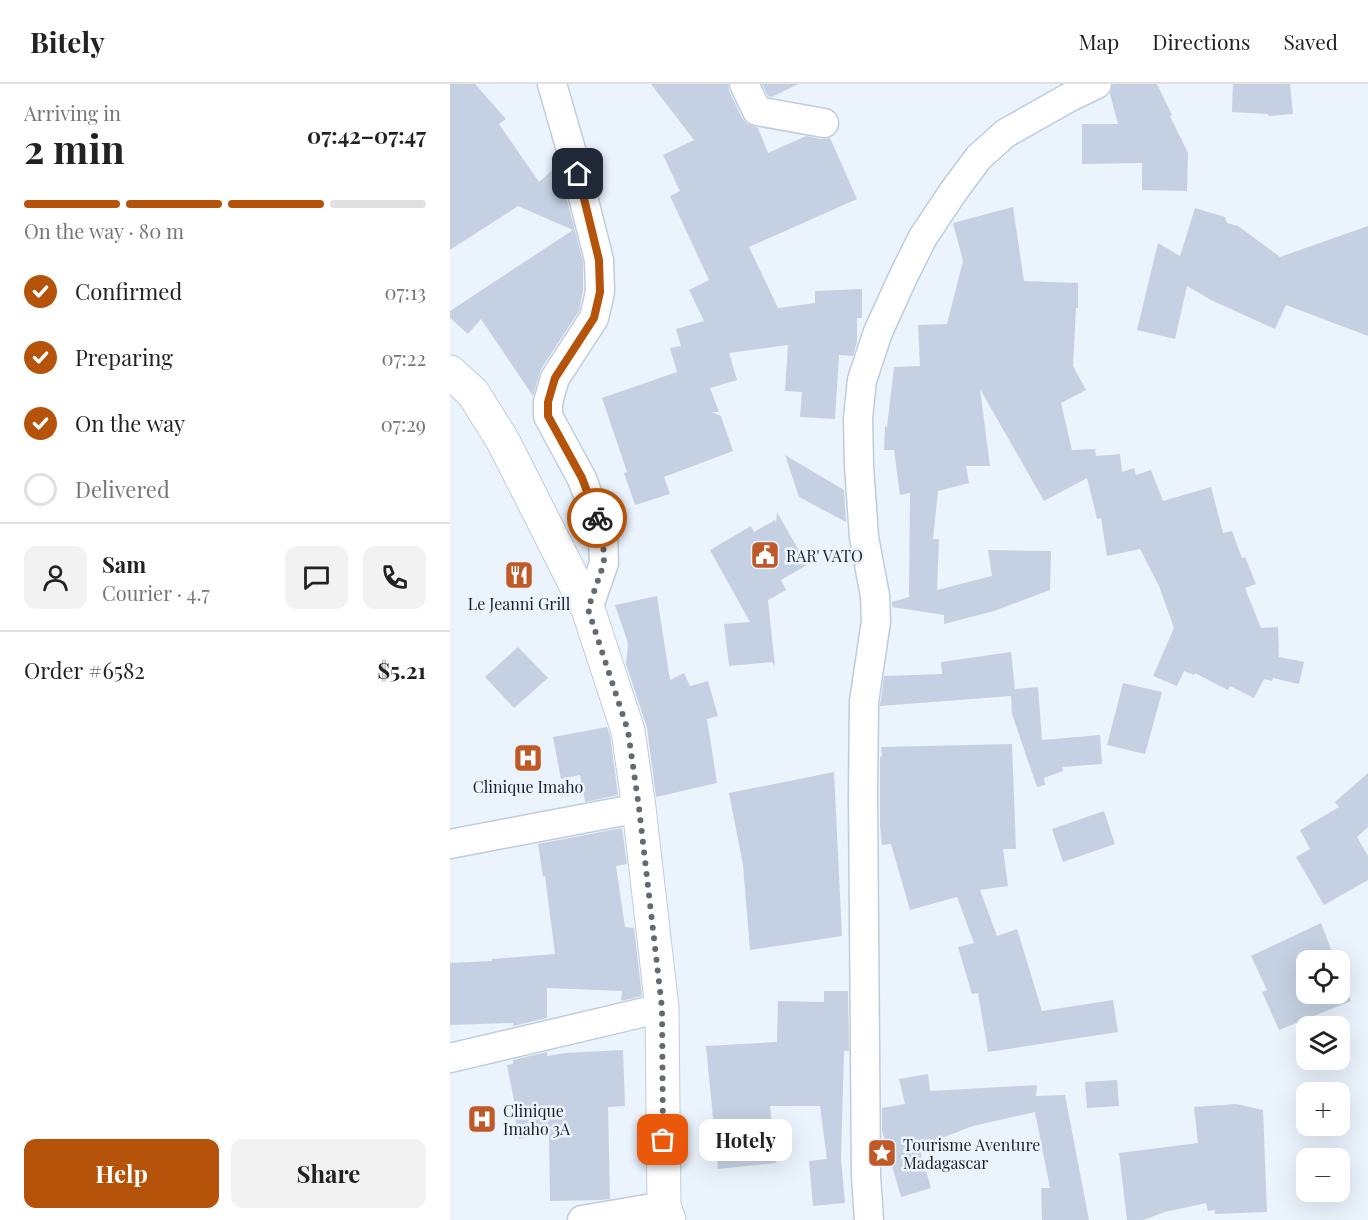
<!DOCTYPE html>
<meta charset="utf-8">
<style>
:root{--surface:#fff;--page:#f2f2f2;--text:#222;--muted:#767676;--line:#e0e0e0;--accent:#b45309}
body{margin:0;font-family:"Playfair Display",serif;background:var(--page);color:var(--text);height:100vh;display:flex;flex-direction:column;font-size:22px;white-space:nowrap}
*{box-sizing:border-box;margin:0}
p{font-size:20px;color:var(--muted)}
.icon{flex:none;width:33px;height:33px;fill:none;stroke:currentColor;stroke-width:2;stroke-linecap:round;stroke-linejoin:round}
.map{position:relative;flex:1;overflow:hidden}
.sheet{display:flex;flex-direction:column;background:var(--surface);width:450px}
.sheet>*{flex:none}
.controls{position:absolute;left:846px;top:866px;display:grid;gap:12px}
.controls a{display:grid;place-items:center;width:54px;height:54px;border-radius:12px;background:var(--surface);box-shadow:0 6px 24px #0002;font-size:30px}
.pin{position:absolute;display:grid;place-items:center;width:51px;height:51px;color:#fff;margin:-26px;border-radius:12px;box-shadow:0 3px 9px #0006}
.courier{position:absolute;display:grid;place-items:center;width:60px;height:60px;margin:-30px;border:4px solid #b45309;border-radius:50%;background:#fff;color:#222;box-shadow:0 2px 8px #0007}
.bubble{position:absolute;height:42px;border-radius:12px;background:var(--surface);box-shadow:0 6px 24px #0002;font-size:20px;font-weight:700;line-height:42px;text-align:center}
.overview em{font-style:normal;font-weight:700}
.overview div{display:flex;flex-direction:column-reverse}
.overview{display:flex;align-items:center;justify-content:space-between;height:102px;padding:0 24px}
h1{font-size:39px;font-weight:700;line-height:45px}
.bar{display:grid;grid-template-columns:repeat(4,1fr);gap:9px 6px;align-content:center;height:72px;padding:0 24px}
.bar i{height:8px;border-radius:4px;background:var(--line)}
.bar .on{background:var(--accent)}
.bar p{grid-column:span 4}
.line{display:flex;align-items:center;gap:15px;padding:0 24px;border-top:2px solid var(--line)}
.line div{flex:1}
.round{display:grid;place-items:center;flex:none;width:63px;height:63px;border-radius:12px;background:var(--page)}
ol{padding:0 24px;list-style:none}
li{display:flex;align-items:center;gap:18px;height:66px}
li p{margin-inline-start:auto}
li .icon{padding:6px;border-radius:50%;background:var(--accent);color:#fff;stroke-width:4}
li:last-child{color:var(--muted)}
li i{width:33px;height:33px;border:3px solid var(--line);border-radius:50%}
.primary-button{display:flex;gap:12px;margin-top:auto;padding:12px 24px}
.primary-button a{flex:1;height:69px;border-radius:12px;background:var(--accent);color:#fff;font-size:24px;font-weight:700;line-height:69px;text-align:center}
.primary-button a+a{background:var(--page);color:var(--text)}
header{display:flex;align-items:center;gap:36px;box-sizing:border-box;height:84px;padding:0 30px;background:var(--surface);border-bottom:2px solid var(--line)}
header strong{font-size:28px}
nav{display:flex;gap:33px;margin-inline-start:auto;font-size:21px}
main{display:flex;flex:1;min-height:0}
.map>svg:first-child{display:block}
.building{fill:#c5d1e2}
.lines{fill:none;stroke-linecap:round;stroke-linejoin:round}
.street-casing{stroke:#bfccdc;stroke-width:31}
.secondary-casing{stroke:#bfccdc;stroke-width:35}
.street{stroke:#fff;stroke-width:28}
.secondary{stroke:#fff;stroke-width:33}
.done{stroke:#646a71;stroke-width:6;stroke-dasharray:0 10.8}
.route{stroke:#b45309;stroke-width:8}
.labels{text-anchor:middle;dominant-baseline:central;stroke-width:5;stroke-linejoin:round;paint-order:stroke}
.poi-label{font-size:16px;fill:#1b2026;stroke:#ebf3fd;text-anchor:start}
</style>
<header>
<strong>Bitely</strong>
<nav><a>Map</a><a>Directions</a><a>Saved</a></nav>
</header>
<main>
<section class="sheet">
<div class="overview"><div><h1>2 min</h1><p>Arriving in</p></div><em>07:42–07:47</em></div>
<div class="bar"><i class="on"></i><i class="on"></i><i class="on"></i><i></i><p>On the way · 80 m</p></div>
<ol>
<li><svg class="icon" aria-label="check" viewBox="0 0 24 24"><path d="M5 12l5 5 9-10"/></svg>Confirmed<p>07:13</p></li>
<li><svg class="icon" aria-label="check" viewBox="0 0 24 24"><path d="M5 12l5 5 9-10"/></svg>Preparing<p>07:22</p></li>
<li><svg class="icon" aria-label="check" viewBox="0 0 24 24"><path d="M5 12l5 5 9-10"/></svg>On the way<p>07:29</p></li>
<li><i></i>Delivered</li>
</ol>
<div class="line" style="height:108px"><a class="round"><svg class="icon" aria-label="person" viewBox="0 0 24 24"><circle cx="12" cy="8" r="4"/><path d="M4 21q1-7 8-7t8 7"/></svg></a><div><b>Sam</b><p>Courier · 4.7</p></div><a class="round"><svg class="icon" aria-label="chat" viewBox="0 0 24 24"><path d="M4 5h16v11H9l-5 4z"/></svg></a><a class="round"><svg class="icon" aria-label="phone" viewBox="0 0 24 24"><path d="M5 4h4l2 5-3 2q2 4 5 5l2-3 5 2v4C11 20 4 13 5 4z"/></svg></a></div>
<div class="line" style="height:78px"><div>Order #6582</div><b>$5.21</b></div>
<div class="primary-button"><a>Help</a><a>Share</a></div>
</section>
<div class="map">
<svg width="918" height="1136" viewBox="0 0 918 1136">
<rect width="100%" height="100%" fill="#ebf3fd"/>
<!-- building -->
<path class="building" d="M0 0H25L56 35 49 40 89 98 108 81 133 178V206L129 227 91 285 83 312 31 235 18 250 0 234V227L123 146 68 122 0 166Z
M201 0H278L279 7 292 34 297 40 308 44 318 69 356 52 371 55 380 54 407 115 299 163 328 224 365 219V207L412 205V234H407V258L403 272 389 271 385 335 350 333 352 308 335 307 338 261 279 269 287 296 260 304 269 328H262L271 332 283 367 214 393 220 410 185 421 174 389 177 388 152 314 227 288 220 264 231 262 226 245 254 237 239 206 259 196 220 112 230 107 213 71 244 56Z
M312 0H348L322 13 318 12Z
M663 0H707L722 31 720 32 738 69 737 107 692 106V79L632 80V40H668L660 10Z
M783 0H840L843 30 819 32 818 30 782 28Z
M563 123 574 197 628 199V224H626L623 282 636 306 611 319 622 366 645 365 646 372 670 370 672 388 684 384 686 391 701 386 713 417 761 403 773 449 782 447 792 474 795 473 806 500 795 504 811 544 828 543 829 573 854 578 849 600 823 594 822 597 814 595 804 614 780 602 778 606 745 589 744 591 734 587 727 602 703 592 724 544 709 502 690 465 657 472 651 434 647 435 637 394 594 417 530 305 540 382H516L519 399 488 407 483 455H489L487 506 542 492 538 466 601 467 600 506 544 527 494 540V531L442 523V518L459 513 460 409 450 411 444 366H434L435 342 437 343 444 283 470 282 468 241 497 240 513 177 503 139Z
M745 124 775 133 777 139 788 142 830 173 918 142V252L836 221 825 245 761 216 737 202 725 255 687 246 708 159 730 172Z
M335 371 394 406 396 438 349 413Z
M327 428 357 481 331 496 336 506 318 516 325 583 322 578 279 582 274 540 300 538 260 466 301 442 304 448 325 436 326 439Z
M207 512 220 596 234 589 240 602 258 597 268 632 257 635 267 699 206 713 197 644 176 580 178 559 165 521Z
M68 563 98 594 64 624 35 593Z
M561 568 565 605 588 603 592 656 650 651 652 680 612 683 613 687 594 694 595 701 587 703 562 630 561 612 430 622 434 592 492 590 491 578Z
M673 599 712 608 695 670 657 661Z
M157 643 160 651 168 711 135 718 130 691 111 695 103 653Z
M562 660 566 765H553L558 802 530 806 547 852 567 845 592 927 663 916 668 948 538 968 528 909 522 910 508 863 524 859 507 813 460 826 441 760 432 761 430 743V672L432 673 431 663Z
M384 688 392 852 300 866 293 781 279 709Z
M918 689V743L907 753 918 772V796L874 821 846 773 860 765 850 746 889 723 885 718Z
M654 727 665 760 613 778 602 745Z
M172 744 177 780 166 782 175 843 184 844 192 912 171 917 172 907 97 904V934L63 942V939L0 941V879L42 877V875L105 870 95 792 93 793 88 760Z
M871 839 885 876H856V909H890V888L901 917 829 946 812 908 817 906 801 872Z
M374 907H398L399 967H394L391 1075 395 1119 363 1122 359 1077 377 1075 370 1022H320L326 1079 268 1085 256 962 327 958 328 917 374 918Z
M173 966 175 1022 158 1023 160 1115 151 1116 100 1117 99 1049 69 1055 64 1027H66L57 981 63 980V976L97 968V972L115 969Z
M478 990 480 1007 587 1001 586 1012 615 1011 639 1136H592L591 1104H600L585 1028 523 1042 481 1058 468 1060 481 1104 451 1113 432 1047V1024L455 1020 449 995Z
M667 996 669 1022 637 1024 635 998Z
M786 1020 813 1026 817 1128 765 1130V1126L758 1127 756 1119 715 1128 693 1136H677L669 1069 748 1059 744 1023Z"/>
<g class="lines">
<!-- street casing -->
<g class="street-casing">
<path id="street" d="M102 0 122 69 149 176 150 208 144 234 105 294 98 318V332L132 395 144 427 153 455 154 479 138 525
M294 0 307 27 374 39
M0 760 189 724
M0 974 212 924
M132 1136 214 1122
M419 1136 416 1092 413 712 414 618 426 537 425 512 414 453 409 382 408 334 412 296 428 248 454 191 473 153 503 108 529 73 556 49 618 14 647 0"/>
</g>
<!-- secondary casing -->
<g class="secondary-casing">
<path id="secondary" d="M0 288 23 309 53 357 138 525 178 647 189 724 212 924 214 1122 219 1136"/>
</g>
<!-- street -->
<use href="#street" class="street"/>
<!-- secondary -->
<use href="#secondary" class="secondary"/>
</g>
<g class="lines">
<!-- done -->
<path class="done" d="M147 434 153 454 154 479 138 525 178 647 189 724 212 924 213 1056"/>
<!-- route -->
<path class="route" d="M128 90 149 176 150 208 144 234 105 294 98 318V332L132 394 147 434"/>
</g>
<!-- icons -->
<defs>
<g id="civic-square" transform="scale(1.5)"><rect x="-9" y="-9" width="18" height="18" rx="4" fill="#bf5a28" stroke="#ebf3fd"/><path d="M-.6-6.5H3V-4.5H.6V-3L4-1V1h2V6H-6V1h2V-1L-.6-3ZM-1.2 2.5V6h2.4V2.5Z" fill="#fff"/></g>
<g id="restaurant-square" transform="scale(1.5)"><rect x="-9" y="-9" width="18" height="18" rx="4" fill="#bf5a28" stroke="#ebf3fd"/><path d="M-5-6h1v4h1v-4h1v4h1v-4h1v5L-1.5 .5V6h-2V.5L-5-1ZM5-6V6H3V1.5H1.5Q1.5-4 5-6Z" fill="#fff"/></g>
<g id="hospital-square" transform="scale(1.5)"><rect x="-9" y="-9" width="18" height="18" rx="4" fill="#bf5a28" stroke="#ebf3fd"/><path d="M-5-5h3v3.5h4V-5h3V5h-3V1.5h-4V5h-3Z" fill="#fff"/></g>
<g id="sight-square" transform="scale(1.5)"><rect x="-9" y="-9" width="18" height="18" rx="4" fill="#bf5a28" stroke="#ebf3fd"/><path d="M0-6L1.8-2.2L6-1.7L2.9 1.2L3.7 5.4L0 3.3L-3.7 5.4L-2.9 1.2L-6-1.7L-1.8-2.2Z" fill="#fff"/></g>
</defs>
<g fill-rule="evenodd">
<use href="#civic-square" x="315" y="471"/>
<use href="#restaurant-square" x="69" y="491"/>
<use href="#hospital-square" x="78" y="674"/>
<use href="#hospital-square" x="32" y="1035"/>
<use href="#sight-square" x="432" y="1069"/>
</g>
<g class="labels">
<!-- poi labels -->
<g class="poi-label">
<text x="336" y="471">RAR' VATO</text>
<text x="69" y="519" text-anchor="middle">Le Jeanni Grill</text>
<text x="78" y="702" text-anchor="middle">Clinique Imaho</text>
<text x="53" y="1026">Clinique<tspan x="53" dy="18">Imaho 3A</tspan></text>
<text x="453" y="1060">Tourisme Aventure<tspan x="453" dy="18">Madagascar</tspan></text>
</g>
</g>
</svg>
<div class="controls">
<a><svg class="icon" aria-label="locate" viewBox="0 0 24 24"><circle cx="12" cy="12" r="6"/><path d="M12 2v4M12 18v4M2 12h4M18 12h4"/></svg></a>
<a><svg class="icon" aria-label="layers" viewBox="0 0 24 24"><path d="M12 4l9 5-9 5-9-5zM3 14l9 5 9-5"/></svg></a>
<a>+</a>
<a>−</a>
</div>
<div class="pin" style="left:213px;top:1056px;background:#ea580c"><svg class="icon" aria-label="bag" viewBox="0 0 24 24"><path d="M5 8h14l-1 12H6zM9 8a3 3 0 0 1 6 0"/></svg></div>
<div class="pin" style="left:128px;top:90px;background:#1f2937"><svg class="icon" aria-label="home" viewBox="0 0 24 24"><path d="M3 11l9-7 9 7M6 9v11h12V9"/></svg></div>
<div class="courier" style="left:147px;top:434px"><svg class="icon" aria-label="bike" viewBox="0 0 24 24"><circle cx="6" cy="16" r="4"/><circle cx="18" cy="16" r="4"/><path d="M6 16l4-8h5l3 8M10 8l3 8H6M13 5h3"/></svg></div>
<div class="bubble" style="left:249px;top:1035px;width:93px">Hotely</div>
</div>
</main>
